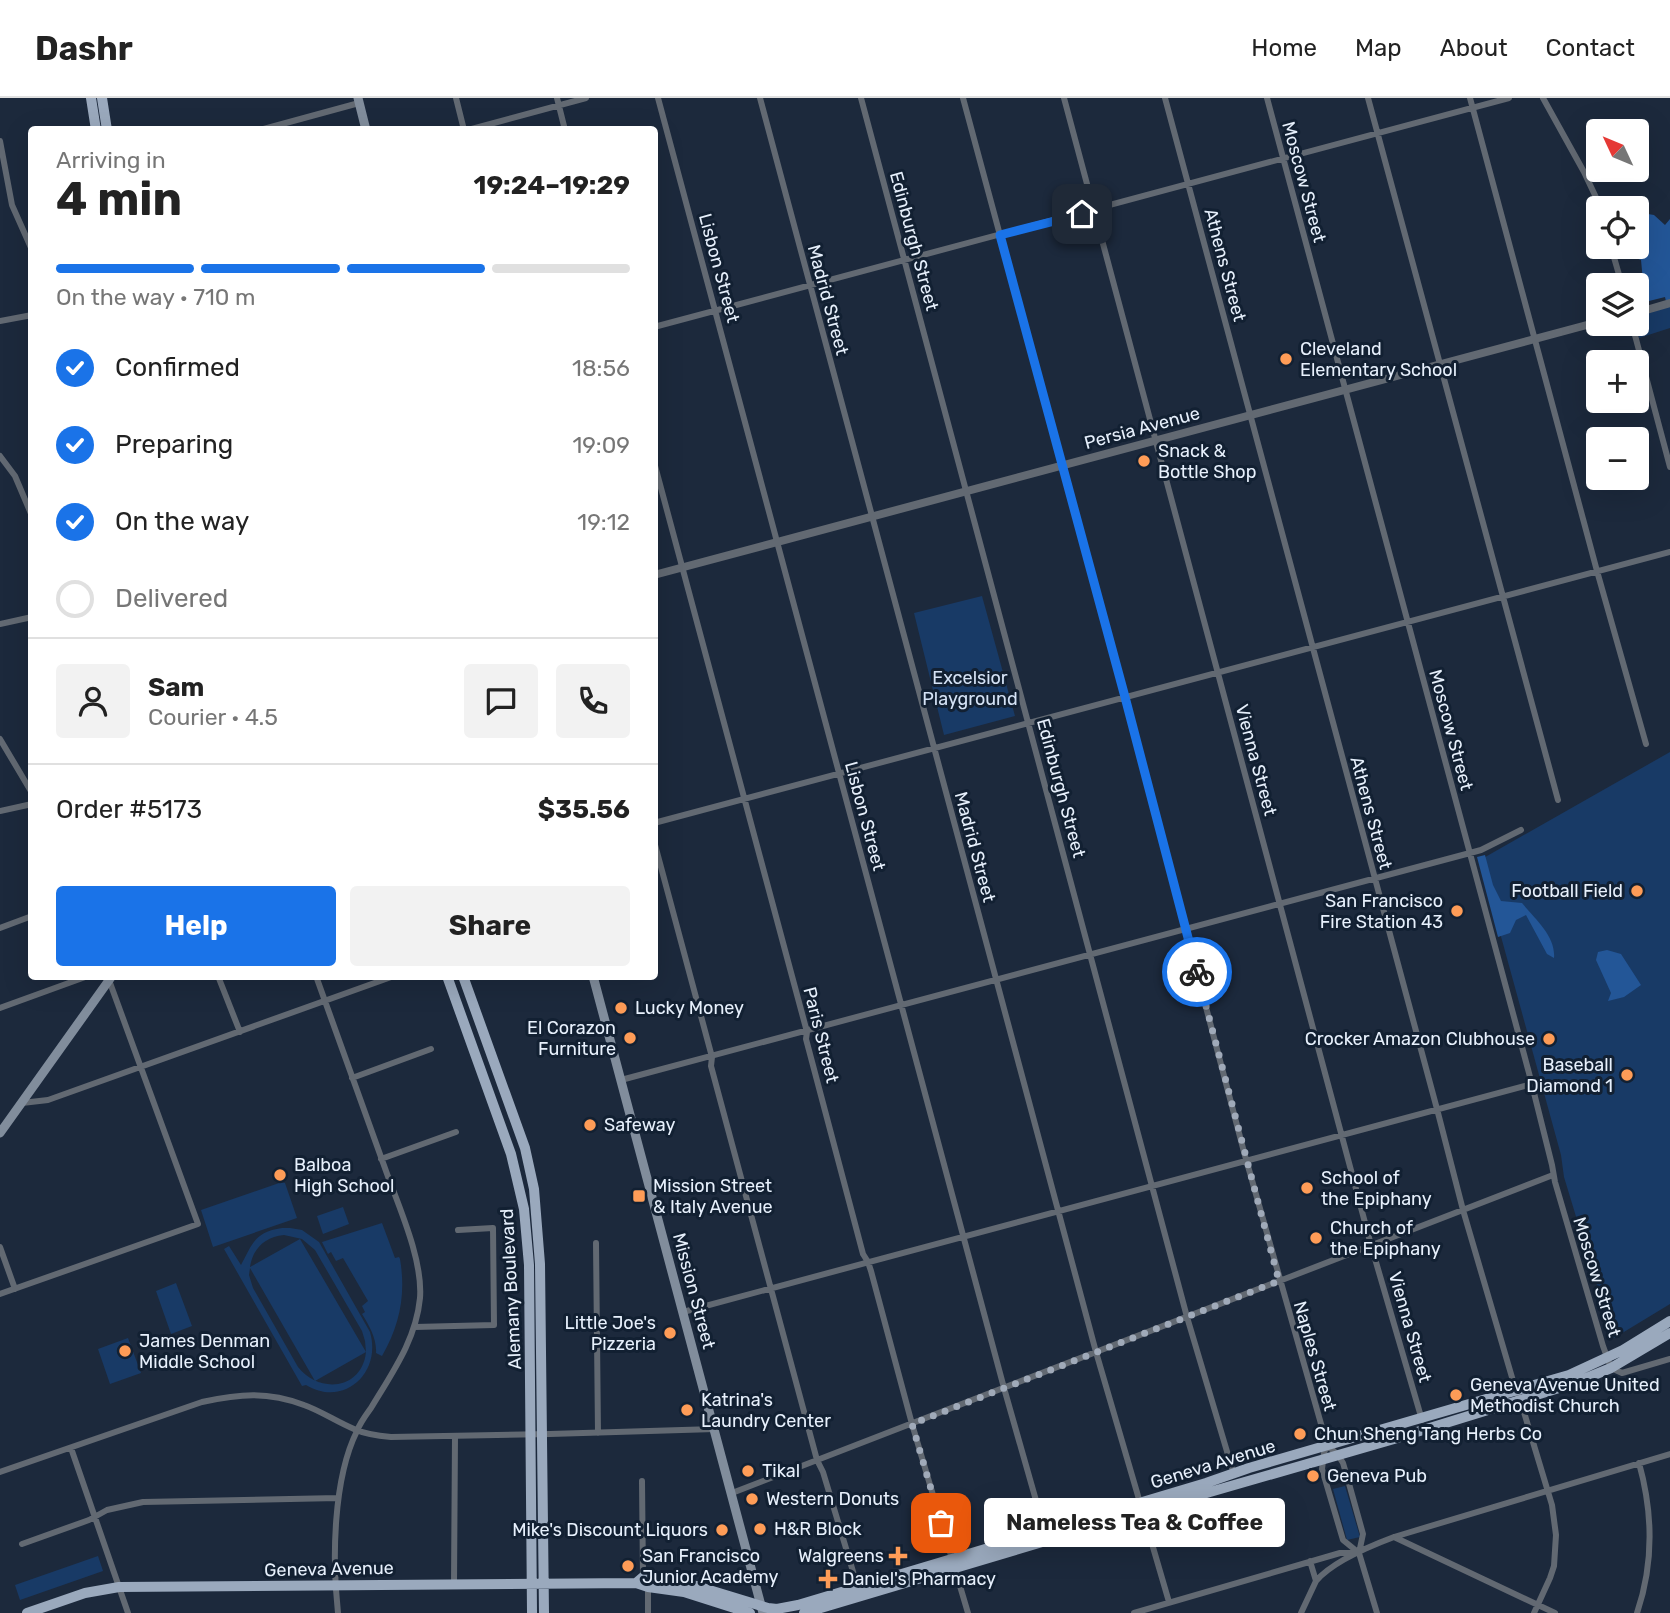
<!DOCTYPE html>
<meta charset="utf-8">
<style>
:root{--surface:#fff;--page:#f2f2f2;--text:#222;--muted:#767676;--line:#e0e0e0;--accent:#1a73e8}
body{margin:0;font-family:Rubik,sans-serif;background:var(--page);color:var(--text);height:100vh;display:flex;flex-direction:column;font-size:26px;white-space:nowrap}
*{box-sizing:border-box;margin:0}
p{font-size:23px;color:var(--muted)}
.icon{flex:none;width:38px;height:38px;fill:none;stroke:currentColor;stroke-width:2;stroke-linecap:round;stroke-linejoin:round}
.map{position:relative;flex:1;overflow:hidden}
.side{position:absolute;left:28px;top:28px;width:630px;height:854px;display:flex;flex-direction:column;background:var(--surface);border-radius:7px;box-shadow:0 7px 28px #0002}
.side>*{flex:none}
.needle{width:46px;rotate:314deg}
.controls{position:absolute;left:1586px;top:21px;display:grid;gap:14px}
.controls a{display:grid;place-items:center;width:63px;height:63px;border-radius:7px;background:var(--surface);box-shadow:0 7px 28px #0002;font-size:35px}
.pin{position:absolute;display:grid;place-items:center;width:60px;height:60px;color:#fff;margin:-30px;border-radius:14px;box-shadow:0 4px 10px #0006}
.courier{position:absolute;display:grid;place-items:center;width:70px;height:70px;margin:-35px;border:5px solid #1a73e8;border-radius:50%;background:#fff;color:#222;box-shadow:0 2px 9px #0007}
.bubble{position:absolute;height:49px;border-radius:7px;background:var(--surface);box-shadow:0 7px 28px #0002;font-size:23px;font-weight:700;line-height:49px;text-align:center}
.summary em{font-style:normal;font-weight:700}
.summary div{display:flex;flex-direction:column-reverse}
.summary{display:flex;align-items:center;justify-content:space-between;height:119px;padding:0 28px}
h1{font-size:46px;font-weight:700;line-height:52px}
.bar{display:grid;grid-template-columns:repeat(4,1fr);gap:10px 7px;align-content:center;height:84px;padding:0 28px}
.bar i{height:9px;border-radius:5px;background:var(--line)}
.bar .current{background:var(--accent)}
.bar p{grid-column:span 4}
.line{display:flex;align-items:center;gap:18px;padding:0 28px;border-top:2px solid var(--line)}
.line div{flex:1}
.round{display:grid;place-items:center;flex:none;width:74px;height:74px;border-radius:7px;background:var(--page)}
ol{padding:0 28px;list-style:none}
li{display:flex;align-items:center;gap:21px;height:77px}
li p{margin-inline-start:auto}
li .icon{padding:7px;border-radius:50%;background:var(--accent);color:#fff;stroke-width:4}
li:last-child{color:var(--muted)}
li i{width:38px;height:38px;border:4px solid var(--line);border-radius:50%}
.action{display:flex;gap:14px;margin-top:auto;padding:14px 28px}
.action a{flex:1;height:80px;border-radius:7px;background:var(--accent);color:#fff;font-size:28px;font-weight:700;line-height:80px;text-align:center}
.action a+a{background:var(--page);color:var(--text)}
header{display:flex;align-items:center;gap:42px;box-sizing:border-box;height:98px;padding:0 35px;background:var(--surface);border-bottom:2px solid var(--line)}
header strong{font-size:33px}
nav{display:flex;gap:38px;margin-inline-start:auto;font-size:24px}
.map>svg:first-child{display:block}
.green{fill:#183a66;fill-rule:evenodd}
.forest{fill:#235697}
.lines{fill:none;stroke-linecap:round;stroke-linejoin:round}
.minor{stroke:#626972;stroke-width:6}
.tertiary{stroke:#626972;stroke-width:8}
.secondary{stroke:#818d9c;stroke-width:9}
.primary{stroke:#9aa9bd;stroke-width:10}
.done{stroke:#a0aab9;stroke-width:7;stroke-dasharray:0 12.6}
.route{stroke:#1a73e8;stroke-width:9}
.poi-dot{fill:#fe9c57;stroke:#122032;stroke-width:2.5}
.labels{text-anchor:middle;dominant-baseline:central;stroke-width:6;stroke-linejoin:round;paint-order:stroke}
.street-label{font-size:18px;fill:#e7f0fc;stroke:#122032}
.poi-label{font-size:18px;fill:#e7f0fc;stroke:#122032;text-anchor:start}
.park-label{font-size:18px;fill:#d5e3f6;stroke:#122032}
</style>
<header>
<strong>Dashr</strong>
<nav><a>Home</a><a>Map</a><a>About</a><a>Contact</a></nav>
</header>
<div class="map">
<svg width="1670" height="1515" viewBox="0 0 1670 1515">
<rect width="100%" height="100%" fill="#1c293c"/>
<!-- green -->
<path class="green" d="M1670 208V230L1639 240 1635 226H1636V216Z
M982 498 1015 618 944 637 914 515Z
M1670 654V1206L1614 1240 1612 1237 1564 1079 1561 1057 1480 762Z
M282 1084 285 1085 297 1120 213 1149 201 1112Z
M343 1109 349 1126 323 1136 317 1118Z
M382 1125 395 1160 399 1159 400 1161C406 1196 400 1227 382 1258L376 1255C377 1241 369 1227 362 1216L365 1214 362 1208 368 1203 343 1160 336 1163 331 1154 328 1156 322 1144Z
M282 1130H290L302 1132 319 1144 370 1234C382 1275 344 1310 306 1287L302 1288 224 1151 229 1148 241 1167C252 1147 254 1134 282 1130ZM284 1137 302 1141 315 1152 362 1233 365 1243 366 1254 300 1141 250 1169C253 1150 265 1139 284 1137ZM250 1170 315 1283 366 1254C362 1292 319 1296 298 1269L253 1190 249 1177Z
M176 1185 192 1228 171 1236 156 1193Z
M128 1240 141 1275 110 1286 98 1251Z
M1345 1388 1360 1439 1347 1442 1333 1391Z
M98 1458 103 1473 20 1502 15 1487Z"/>
<!-- forest -->
<path class="forest" d="M1636 114 1654 117 1665 127 1670 121V208H1667L1665 199 1645 204 1641 162 1626 156 1624 149H1636Z
M1485 757 1493 787 1501 803 1522 805C1535 821 1556 838 1554 860L1547 856 1526 817 1516 822 1510 835 1498 839 1477 759Z
M1607 852 1621 856 1641 887 1624 899 1608 903 1611 895 1596 862 1598 854Z"/>
<g class="lines">
<!-- minor -->
<path class="minor" d="M456 0 464 32
M557 0 565 32
M658 0 1004 1290 1045 1434
M760 0 1096 1254 1169 1504
M861 0 1187 1219 1234 1377
M963 0 1127 608 1244 1054 1327 1347 1324 1355 1322 1371 1343 1442 1359 1455
M1064 0 1371 1147 1422 1322
M1165 0 1437 1011 1463 1112 1516 1293 1520 1301 1552 1407 1556 1437 1554 1468 1550 1480 1534 1515
M1267 0 1529 975 1552 1067 1555 1084 1603 1248 1611 1270 1622 1275 1670 1261
M1368 0 1558 702
M1470 0 1597 473 1646 646
M1543 0 1584 74 1601 110
M260 32 359 5
M468 32 586 0
M0 43 12 107 32 152
M1611 149 1622 187
M0 223 32 217
M1632 226 1670 369
M654 229 1509 0
M0 358 15 378 32 418
M654 364 807 934 806 941 863 1156 868 1164 871 1173 912 1326 968 1515
M0 526 32 519
M0 641 32 695
M0 713 32 706
M654 725 1670 454
M654 743 712 959 711 968 817 1362 823 1374 858 1490
M0 830 32 818
M218 878 240 934
M316 878C339 943 363 1008 386 1073 399 1109 423 1162 420 1200 416 1242 392 1275 371 1310 366 1317 360 1325 357 1333 333 1381 332 1462 338 1515
M0 910 88 878
M352 980 431 951
M621 982 1470 755 1481 752 1521 732
M22 1005 48 1002 394 878
M381 1061 456 1034
M596 1145 598 1335
M0 1149 15 1191
M0 1196 198 1126 109 882
M683 1214 1532 986
M415 1229 494 1227 493 1130 458 1132
M1327 1347 1338 1357 1343 1365 1348 1382 1363 1436 1359 1455 1377 1515
M71 1350 128 1515
M0 1374 202 1304C239 1296 267 1293 304 1307 321 1313 337 1324 354 1331 365 1336 379 1338 391 1339L550 1336 715 1331
M642 1383 643 1479 648 1489V1515
M732 1395 1553 1077
M1394 1439 1555 1515
M22 1446 89 1422 107 1412 143 1404 338 1400
M1316 1483C1333 1463 1370 1448 1394 1439L1670 1356
M454 1486 455 1338
M1134 1515 1340 1455H1357
M1301 1515 1316 1483 1310 1463
M1637 1515C1654 1465 1653 1415 1639 1365"/>
<!-- tertiary -->
<path class="tertiary" d="M1636 215 1670 205
M654 477 1598 224"/>
<!-- secondary -->
<path class="secondary" d="M358 0 366 32
M593 878 763 1515
M0 1035 112 878"/>
<!-- primary -->
<path class="primary" d="M91 0 96 32
M102 0 107 32
M447 878 511 1056 524 1111 529 1167 532 1515
M463 878 525 1050 534 1091 540 1166 544 1515
M636 1485 643 1479 683 1484 768 1510 777 1511 798 1507 1206 1385 1249 1370 1569 1277 1623 1252 1670 1223
M27 1515 85 1495 119 1489 636 1485 648 1489 684 1494 750 1515
M804 1515 1210 1394 1394 1341 1572 1286 1611 1270 1670 1235"/>
</g>
<g class="lines">
<!-- done -->
<path class="done" d="M941 1425 912 1326 1279 1183 1197 874"/>
<!-- route -->
<path class="route" d="M1082 116 1000 137 1125 599 1197 874"/>
</g>
<!-- markers -->
<g class="poi-dot">
<circle cx="1286" cy="261" r="7"/>
<circle cx="1144" cy="363" r="7"/>
<circle cx="1637" cy="793" r="7"/>
<circle cx="1457" cy="813" r="7"/>
<circle cx="621" cy="910" r="7"/>
<circle cx="630" cy="940" r="7"/>
<circle cx="1549" cy="941" r="7"/>
<circle cx="1627" cy="977" r="7"/>
<circle cx="590" cy="1027" r="7"/>
<circle cx="280" cy="1077" r="7"/>
<circle cx="1307" cy="1090" r="7"/>
<rect x="632" y="1091" width="14" height="14" rx="3.5"/>
<circle cx="1316" cy="1140" r="7"/>
<circle cx="670" cy="1235" r="7"/>
<circle cx="125" cy="1253" r="7"/>
<circle cx="1456" cy="1297" r="7"/>
<circle cx="687" cy="1312" r="7"/>
<circle cx="1300" cy="1336" r="7"/>
<circle cx="748" cy="1373" r="7"/>
<circle cx="1313" cy="1378" r="7"/>
<circle cx="752" cy="1401" r="7"/>
<circle cx="760" cy="1431" r="7"/>
<circle cx="722" cy="1432" r="7"/>
<path d="M894.5 1447.5h7v7h7v7h-7v7h-7v-7h-7v-7h7z"/>
<circle cx="628" cy="1468" r="7"/>
<path d="M824.5 1470.5h7v7h7v7h-7v7h-7v-7h-7v-7h7z"/>
</g>
<g class="labels">
<!-- street labels -->
<g class="street-label">
<text transform="translate(1304 84) rotate(75)">Moscow Street</text>
<text transform="translate(914 143) rotate(75)">Edinburgh Street</text>
<text transform="translate(1225 167) rotate(75)">Athens Street</text>
<text transform="translate(719 170) rotate(75)">Lisbon Street</text>
<text transform="translate(828 202) rotate(75)">Madrid Street</text>
<text transform="translate(1142 330) rotate(-15)">Persia Avenue</text>
<text transform="translate(1451 632) rotate(75)">Moscow Street</text>
<text transform="translate(1256 662) rotate(75)">Vienna Street</text>
<text transform="translate(1061 690) rotate(75)">Edinburgh Street</text>
<text transform="translate(1371 715) rotate(75)">Athens Street</text>
<text transform="translate(865 718) rotate(75)">Lisbon Street</text>
<text transform="translate(975 749) rotate(75)">Madrid Street</text>
<text transform="translate(821 937) rotate(76)">Paris Street</text>
<text transform="translate(1597 1179) rotate(73)">Moscow Street</text>
<text transform="translate(511 1191) rotate(-93)">Alemany Boulevard</text>
<text transform="translate(694 1193) rotate(75)">Mission Street</text>
<text transform="translate(1410 1229) rotate(74)">Vienna Street</text>
<text transform="translate(1315 1258) rotate(74)">Naples Street</text>
<text transform="translate(1213 1366) rotate(-17)">Geneva Avenue</text>
<text transform="translate(329 1471) rotate(-1)">Geneva Avenue</text>
</g>
<!-- poi labels -->
<g class="poi-label">
<text x="1300" y="251">Cleveland<tspan x="1300" dy="21">Elementary School</tspan></text>
<text x="1158" y="353">Snack &amp;<tspan x="1158" dy="21">Bottle Shop</tspan></text>
<text x="1623" y="793" text-anchor="end">Football Field</text>
<text x="1443" y="803" text-anchor="end">San Francisco<tspan x="1443" dy="21">Fire Station 43</tspan></text>
<text x="635" y="910">Lucky Money</text>
<text x="616" y="930" text-anchor="end">El Corazon<tspan x="616" dy="21">Furniture</tspan></text>
<text x="1535" y="941" text-anchor="end">Crocker Amazon Clubhouse</text>
<text x="1613" y="967" text-anchor="end">Baseball<tspan x="1613" dy="21">Diamond 1</tspan></text>
<text x="604" y="1027">Safeway</text>
<text x="294" y="1067">Balboa<tspan x="294" dy="21">High School</tspan></text>
<text x="1321" y="1080">School of<tspan x="1321" dy="21">the Epiphany</tspan></text>
<text x="653" y="1088">Mission Street<tspan x="653" dy="21">&amp; Italy Avenue</tspan></text>
<text x="1330" y="1130">Church of<tspan x="1330" dy="21">the Epiphany</tspan></text>
<text x="656" y="1225" text-anchor="end">Little Joe's<tspan x="656" dy="21">Pizzeria</tspan></text>
<text x="139" y="1243">James Denman<tspan x="139" dy="21">Middle School</tspan></text>
<text x="1470" y="1287">Geneva Avenue United<tspan x="1470" dy="21">Methodist Church</tspan></text>
<text x="701" y="1302">Katrina's<tspan x="701" dy="21">Laundry Center</tspan></text>
<text x="1314" y="1336">Chun Sheng Tang Herbs Co</text>
<text x="762" y="1373">Tikal</text>
<text x="1327" y="1378">Geneva Pub</text>
<text x="766" y="1401">Western Donuts</text>
<text x="774" y="1431">H&amp;R Block</text>
<text x="708" y="1432" text-anchor="end">Mike's Discount Liquors</text>
<text x="642" y="1458">San Francisco<tspan x="642" dy="21">Junior Academy</tspan></text>
<text x="884" y="1458" text-anchor="end">Walgreens</text>
<text x="842" y="1481">Daniel's Pharmacy</text>
</g>
<!-- park labels -->
<g class="park-label">
<text x="970" y="580">Excelsior<tspan x="970" dy="21">Playground</tspan></text>
</g>
</g>
</svg>
<div class="controls">
<a><svg class="needle" viewBox="-14 -14 28 28"><path d="M0-13l5 13h-10z" fill="#e53935"/><path d="M0 13l5-13h-10z" fill="#767676"/></svg></a>
<a><svg class="icon" aria-label="locate" viewBox="0 0 24 24"><circle cx="12" cy="12" r="6"/><path d="M12 2v4M12 18v4M2 12h4M18 12h4"/></svg></a>
<a><svg class="icon" aria-label="layers" viewBox="0 0 24 24"><path d="M12 4l9 5-9 5-9-5zM3 14l9 5 9-5"/></svg></a>
<a>+</a>
<a>−</a>
</div>
<div class="pin" style="left:941px;top:1425px;background:#ea580c"><svg class="icon" aria-label="bag" viewBox="0 0 24 24"><path d="M5 8h14l-1 12H6zM9 8a3 3 0 0 1 6 0"/></svg></div>
<div class="pin" style="left:1082px;top:116px;background:#1f2937"><svg class="icon" aria-label="home" viewBox="0 0 24 24"><path d="M3 11l9-7 9 7M6 9v11h12V9"/></svg></div>
<div class="courier" style="left:1197px;top:874px"><svg class="icon" aria-label="bike" viewBox="0 0 24 24"><circle cx="6" cy="16" r="4"/><circle cx="18" cy="16" r="4"/><path d="M6 16l4-8h5l3 8M10 8l3 8H6M13 5h3"/></svg></div>
<div class="bubble" style="left:984px;top:1400px;width:301px">Nameless Tea &amp; Coffee</div>
<section class="side">
<div class="summary"><div><h1>4 min</h1><p>Arriving in</p></div><em>19:24–19:29</em></div>
<div class="bar"><i class="current"></i><i class="current"></i><i class="current"></i><i></i><p>On the way · 710 m</p></div>
<ol>
<li><svg class="icon" aria-label="check" viewBox="0 0 24 24"><path d="M5 12l5 5 9-10"/></svg>Confirmed<p>18:56</p></li>
<li><svg class="icon" aria-label="check" viewBox="0 0 24 24"><path d="M5 12l5 5 9-10"/></svg>Preparing<p>19:09</p></li>
<li><svg class="icon" aria-label="check" viewBox="0 0 24 24"><path d="M5 12l5 5 9-10"/></svg>On the way<p>19:12</p></li>
<li><i></i>Delivered</li>
</ol>
<div class="line" style="height:126px"><a class="round"><svg class="icon" aria-label="person" viewBox="0 0 24 24"><circle cx="12" cy="8" r="4"/><path d="M4 21q1-7 8-7t8 7"/></svg></a><div><b>Sam</b><p>Courier · 4.5</p></div><a class="round"><svg class="icon" aria-label="chat" viewBox="0 0 24 24"><path d="M4 5h16v11H9l-5 4z"/></svg></a><a class="round"><svg class="icon" aria-label="phone" viewBox="0 0 24 24"><path d="M5 4h4l2 5-3 2q2 4 5 5l2-3 5 2v4C11 20 4 13 5 4z"/></svg></a></div>
<div class="line" style="height:91px"><div>Order #5173</div><b>$35.56</b></div>
<div class="action"><a>Help</a><a>Share</a></div>
</section>
</div>
